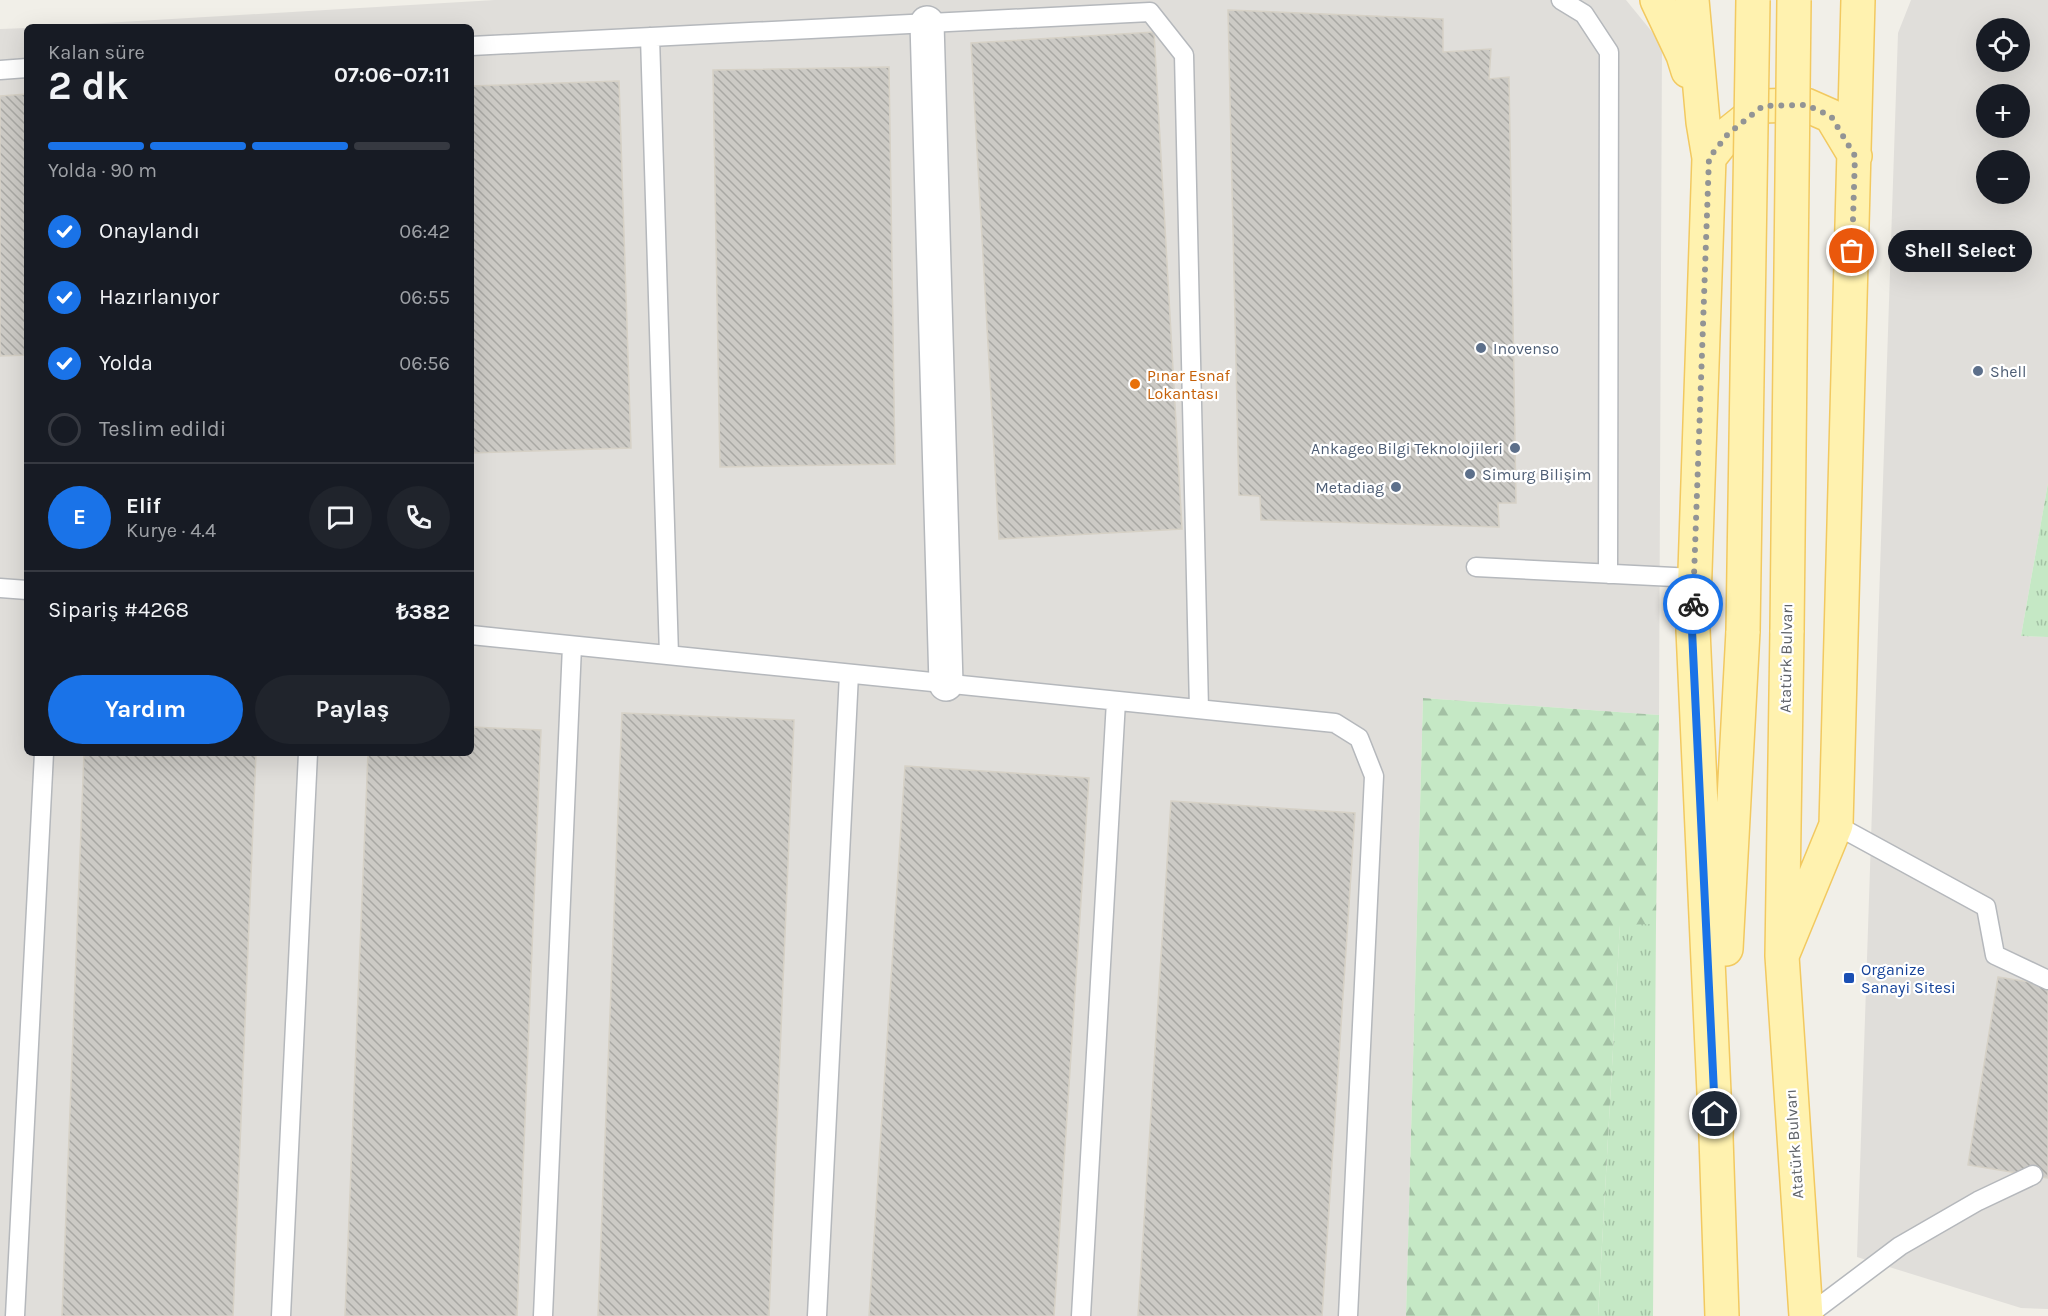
<!DOCTYPE html>
<html lang="tr">
<meta charset="utf-8">
<style>
:root{--surface:#171b24;--page:#20242c;--text:#f1f3f6;--muted:#9ea1a6;--line:#363941;--accent:#1a73e8}
body{margin:0;font-family:Karla,sans-serif;background:var(--page);color:var(--text);height:100vh;display:flex;flex-direction:column;font-size:22px;white-space:nowrap}
*{box-sizing:border-box;margin:0}
p{font-size:20px;color:var(--muted)}
.icon{flex:none;width:33px;height:33px;fill:none;stroke:currentColor;stroke-width:2;stroke-linecap:round;stroke-linejoin:round}
.map{position:relative;flex:1;overflow:hidden}
.details{position:absolute;left:24px;top:24px;width:450px;height:732px;display:flex;flex-direction:column;background:var(--surface);border-radius:9px;box-shadow:0 6px 24px #0002}
.details>*{flex:none}
.tools{position:absolute;left:1976px;top:18px;display:grid;gap:12px}
.tools a{display:grid;place-items:center;width:54px;height:54px;border-radius:50%;background:var(--surface);box-shadow:0 6px 24px #0002;font-size:30px}
.pin{position:absolute;display:grid;place-items:center;width:51px;height:51px;color:#fff;margin:-26px;border:3px solid #fff;border-radius:50%;box-shadow:0 2px 6px #0007}
.courier{position:absolute;display:grid;place-items:center;width:60px;height:60px;margin:-30px;border:4px solid #1a73e8;border-radius:50%;background:#fff;color:#222;box-shadow:0 2px 8px #0007}
.bubble{position:absolute;height:42px;border-radius:21px;background:var(--surface);box-shadow:0 6px 24px #0002;font-size:20px;font-weight:700;line-height:42px;text-align:center}
.summary em{font-style:normal;font-weight:700}
.summary div{display:flex;flex-direction:column-reverse}
.summary{display:flex;align-items:center;justify-content:space-between;height:102px;padding:0 24px}
h1{font-size:39px;font-weight:700;line-height:45px}
.bar{display:grid;grid-template-columns:repeat(4,1fr);gap:9px 6px;align-content:center;height:72px;padding:0 24px}
.bar i{height:8px;border-radius:4px;background:var(--line)}
.bar .on{background:var(--accent)}
.bar p{grid-column:span 4}
.line{display:flex;align-items:center;gap:15px;padding:0 24px;border-top:2px solid var(--line)}
.line div{flex:1}
.round{display:grid;place-items:center;flex:none;width:63px;height:63px;border-radius:32px;background:var(--page)}
ol{padding:0 24px;list-style:none}
li{display:flex;align-items:center;gap:18px;height:66px}
li p{margin-inline-start:auto}
li .icon{padding:6px;border-radius:50%;background:var(--accent);color:#fff;stroke-width:4}
li:last-child{color:var(--muted)}
li i{width:33px;height:33px;border:3px solid var(--line);border-radius:50%}
.action{display:flex;gap:12px;margin-top:auto;padding:12px 24px}
.action a{flex:1;height:69px;border-radius:36px;background:var(--accent);color:#fff;font-size:24px;font-weight:700;line-height:69px;text-align:center}
.action a+a{background:var(--page);color:var(--text)}
.map>svg:first-child{display:block}
.industrial{fill:#e0deda;fill-rule:evenodd}
.grass{fill:url(#grass-tufts)}
.forest{fill:url(#forest-firs)}
.building{fill:url(#building-back-hatch);stroke:#d6d1c6;stroke-width:1.5}
.lines{fill:none;stroke-linecap:round;stroke-linejoin:round}
.lane-casing{stroke:#b5b8bc;stroke-width:21}
.street-casing{stroke:#b5b8bc;stroke-width:36}
.primary-casing{stroke:#f2c960;stroke-width:36}
.lane{stroke:#fff;stroke-width:18}
.street{stroke:#fff;stroke-width:33}
.primary{stroke:#fff2af;stroke-width:33}
.primary-bridge-casing{stroke:#f2c960;stroke-width:36;stroke-linecap:butt}
.primary-bridge{stroke:#fff2af;stroke-width:33}
.done{stroke:#929495;stroke-width:6;stroke-dasharray:0 10.8}
.route{stroke:#1a73e8;stroke-width:8}
.service-dot{fill:#5c6f8a;stroke:#fff;stroke-width:2}
.food-dot{fill:#e8710a;stroke:#fff;stroke-width:2}
.transit-dot{fill:#1a4fb4;stroke:#fff;stroke-width:2}
.labels{text-anchor:middle;dominant-baseline:central;stroke-width:4.5;stroke-linejoin:round;paint-order:stroke}
.service-label{font-size:16px;fill:#4e5e75;stroke:#fff;text-anchor:start}
.food-label{font-size:16px;fill:#c56008;stroke:#fff;text-anchor:start}
.street-label{font-size:16px;fill:#5f6368;stroke:#fff}
.transit-label{font-size:16px;fill:#164399;stroke:#fff;text-anchor:start}
</style>
<div class="map">
<svg width="2048" height="1316" viewBox="0 0 2048 1316">
<defs>
<pattern id="grass-tufts" width="24" height="20" patternUnits="userSpaceOnUse" patternTransform="scale(1.5)"><rect width="24" height="20" fill="#c5e8c5"/><path d="M3 7l-1-3M5 7V3M7 7l1-3M15 17l-1-3M17 17v-4M19 17l1-3" fill="none" stroke="#a3c0a4"/></pattern>
<pattern id="forest-firs" width="22" height="20" patternUnits="userSpaceOnUse" patternTransform="scale(1.5)"><rect width="22" height="20" fill="#c5e8c5"/><path d="M5 1l3.5 6h-7zM16 11l3.5 6h-7z" fill="#a3c0a4"/></pattern>
<pattern id="building-back-hatch" width="6" height="6" patternUnits="userSpaceOnUse" patternTransform="scale(1.5)"><rect width="6" height="6" fill="#cccac5"/><path d="M-1 5l2 2M0 0l6 6M5-1l2 2" fill="none" stroke="#a9a8a4"/></pattern>
</defs>
<rect width="100%" height="100%" fill="#f1efe8"/>
<!-- industrial -->
<path class="industrial" d="M495 0H1626L1662 44 1659 715 1423 698 1406 1316H0V29L27 28V753H471V27H37Z
M1911 0H2048V483L2021 636 2048 637V1309L2021 1308 1857 1257 1898 33ZM1986 28H2019V62H1986ZM1986 94H2019V128H1986ZM1986 160H2019V194H1986Z"/>
<!-- grass -->
<path class="grass" d="M2048 483V637L2021 636Z
M1620 924H1656L1653 1316H1598Z"/>
<!-- forest -->
<path class="forest" d="M1423 698 1659 715 1656 924 1620 925 1598 1316H1406Z"/>
<!-- building -->
<path class="building" d="M1228 10 1443 19V52L1491 49 1489 79 1509 77 1516 503H1498L1499 527 1261 520 1260 496 1239 495Z
M1154 32 1182 529 999 539 971 43Z
M889 67 895 464 720 467 713 70Z
M619 81 631 448 471 453V86Z
M27 94V355L0 356V96Z
M622 713 794 720 769 1316H598Z
M471 727 541 730 517 1316H345L368 753H471Z
M84 753H256L233 1316H62Z
M905 766 1089 778 1054 1316H869Z
M1171 801 1355 813 1322 1316H1138Z
M1998 977 2048 985V1178L1968 1165Z"/>
<g class="lines">
<!-- lane casing -->
<g class="lane-casing">
<path id="lane" d="M1561 0 1584 14 1609 52 1608 574
M650 37 669 655
M471 46 1150 12 1184 55 1199 709
M0 70 27 68
M1476 567 1694 578
M0 588 27 590
M471 635 1335 723 1359 738 1374 776 1348 1316
M1836 825 1986 907 1995 955 2048 980
M15 1316 44 753
M281 1316 308 753
M543 1316 572 646
M817 1316 849 674
M1081 1316 1116 701
M1807 1316 1900 1246 1978 1201 2033 1175"/>
</g>
<!-- street casing -->
<g class="street-casing">
<path id="street" d="M927 23 946 684"/>
</g>
<!-- primary casing -->
<g class="primary-casing">
<path id="primary" d="M1657 0 1683 55 1688 71
M1692 0 1703 122 1709 158 1693 630 1716 1137
M1709 158 1728 134 1763 106 1806 105 1831 116 1855 156
M1787 630 1782 956 1806 1316
M1726 949 1743 631
M1782 956 1836 825 1858 0
M1717 1114 1716 1137 1722 1316"/>
</g>
<!-- lane -->
<use href="#lane" class="lane"/>
<!-- street -->
<use href="#street" class="street"/>
<!-- primary -->
<use href="#primary" class="primary"/>
<!-- primary-bridge casing -->
<g class="primary-bridge-casing">
<path id="primary-bridge" d="M1787 630 1794 0
M1743 631 1753 0"/>
</g>
<!-- primary-bridge -->
<use href="#primary-bridge" class="primary-bridge"/>
</g>
<g class="lines">
<!-- done -->
<path class="done" d="M1693 604 1709 158 1728 134 1763 106 1806 105 1831 116 1855 156 1852 251"/>
<!-- route -->
<path class="route" d="M1693 604 1692 630 1715 1114"/>
</g>
<!-- markers -->
<g class="service-dot">
<circle cx="1481" cy="348" r="6"/>
<circle cx="1978" cy="371" r="6"/>
<circle cx="1515" cy="448" r="6"/>
<circle cx="1470" cy="474" r="6"/>
<circle cx="1396" cy="487" r="6"/>
</g>
<circle class="food-dot" cx="1135" cy="384" r="6"/>
<rect class="transit-dot" x="1843" y="972" width="12" height="12" rx="3"/>
<g class="labels">
<!-- service labels -->
<g class="service-label">
<text x="1493" y="348">Inovenso</text>
<text x="1990" y="371">Shell</text>
<text x="1503" y="448" text-anchor="end">Ankageo Bilgi Teknolojileri</text>
<text x="1482" y="474">Simurg Bilişim</text>
<text x="1384" y="487" text-anchor="end">Metadiag</text>
</g>
<!-- food labels -->
<g class="food-label">
<text x="1147" y="375">Pınar Esnaf<tspan x="1147" dy="18">Lokantası</tspan></text>
</g>
<!-- street labels -->
<g class="street-label">
<text transform="translate(1786 658) rotate(-89)">Atatürk Bulvarı</text>
<text transform="translate(1794 1144) rotate(-94)">Atatürk Bulvarı</text>
</g>
<!-- transit labels -->
<g class="transit-label">
<text x="1861" y="969">Organize<tspan x="1861" dy="18">Sanayi Sitesi</tspan></text>
</g>
</g>
</svg>
<div class="tools">
<a><svg class="icon" aria-label="locate" viewBox="0 0 24 24"><circle cx="12" cy="12" r="6"/><path d="M12 2v4M12 18v4M2 12h4M18 12h4"/></svg></a>
<a>+</a>
<a>−</a>
</div>
<div class="pin" style="left:1852px;top:251px;background:#ea580c"><svg class="icon" aria-label="bag" viewBox="0 0 24 24"><path d="M5 8h14l-1 12H6zM9 8a3 3 0 0 1 6 0"/></svg></div>
<div class="pin" style="left:1715px;top:1114px;background:#1f2937"><svg class="icon" aria-label="home" viewBox="0 0 24 24"><path d="M3 11l9-7 9 7M6 9v11h12V9"/></svg></div>
<div class="courier" style="left:1693px;top:604px"><svg class="icon" aria-label="bike" viewBox="0 0 24 24"><circle cx="6" cy="16" r="4"/><circle cx="18" cy="16" r="4"/><path d="M6 16l4-8h5l3 8M10 8l3 8H6M13 5h3"/></svg></div>
<div class="bubble" style="left:1888px;top:230px;width:144px">Shell Select</div>
<section class="details">
<div class="summary"><div><h1>2 dk</h1><p>Kalan süre</p></div><em>07:06–07:11</em></div>
<div class="bar"><i class="on"></i><i class="on"></i><i class="on"></i><i></i><p>Yolda · 90 m</p></div>
<ol>
<li><svg class="icon" aria-label="check" viewBox="0 0 24 24"><path d="M5 12l5 5 9-10"/></svg>Onaylandı<p>06:42</p></li>
<li><svg class="icon" aria-label="check" viewBox="0 0 24 24"><path d="M5 12l5 5 9-10"/></svg>Hazırlanıyor<p>06:55</p></li>
<li><svg class="icon" aria-label="check" viewBox="0 0 24 24"><path d="M5 12l5 5 9-10"/></svg>Yolda<p>06:56</p></li>
<li><i></i>Teslim edildi</li>
</ol>
<div class="line" style="height:108px"><b class="round" style="background:var(--accent);color:#fff">E</b><div><b>Elif</b><p>Kurye · 4.4</p></div><a class="round"><svg class="icon" aria-label="chat" viewBox="0 0 24 24"><path d="M4 5h16v11H9l-5 4z"/></svg></a><a class="round"><svg class="icon" aria-label="phone" viewBox="0 0 24 24"><path d="M5 4h4l2 5-3 2q2 4 5 5l2-3 5 2v4C11 20 4 13 5 4z"/></svg></a></div>
<div class="line" style="height:78px"><div>Sipariş #4268</div><b>₺382</b></div>
<div class="action"><a>Yardım</a><a>Paylaş</a></div>
</section>
</div>
